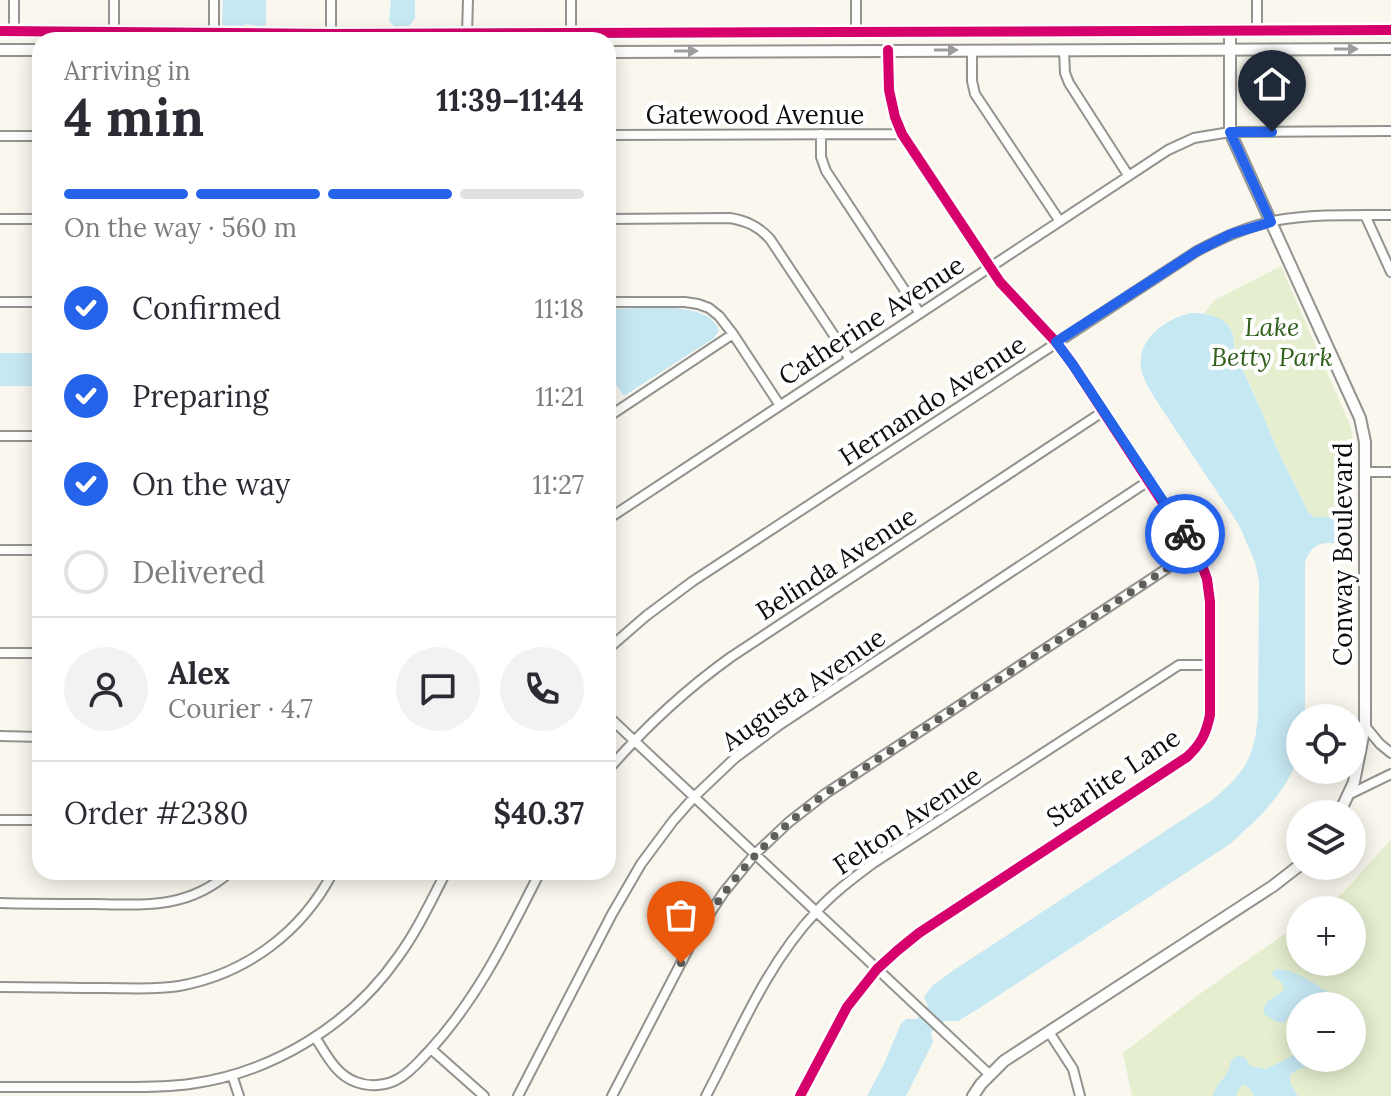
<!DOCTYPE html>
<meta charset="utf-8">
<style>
:root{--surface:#fff;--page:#f2f2f3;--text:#2b2b33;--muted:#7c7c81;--line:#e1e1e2;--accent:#2563eb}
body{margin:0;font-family:Lora,serif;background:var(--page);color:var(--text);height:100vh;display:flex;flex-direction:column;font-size:30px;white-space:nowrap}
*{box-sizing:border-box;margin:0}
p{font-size:26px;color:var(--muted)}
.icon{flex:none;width:44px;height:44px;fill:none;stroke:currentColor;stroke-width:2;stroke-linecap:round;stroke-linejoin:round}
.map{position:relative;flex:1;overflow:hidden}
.details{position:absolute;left:32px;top:32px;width:584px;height:848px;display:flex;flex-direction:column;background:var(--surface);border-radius:24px;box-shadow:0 4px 20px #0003}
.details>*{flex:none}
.fabs{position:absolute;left:1286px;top:704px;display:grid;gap:16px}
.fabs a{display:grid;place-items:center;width:80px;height:80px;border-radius:50%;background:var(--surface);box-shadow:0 4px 20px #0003;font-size:40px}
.pin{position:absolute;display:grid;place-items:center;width:68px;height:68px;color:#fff;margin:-82px -34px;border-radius:50% 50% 50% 0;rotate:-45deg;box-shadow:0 0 8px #0007}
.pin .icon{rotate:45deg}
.courier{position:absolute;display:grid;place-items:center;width:80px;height:80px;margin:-40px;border:6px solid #2563eb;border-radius:50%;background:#fff;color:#222;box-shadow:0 2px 10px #0007}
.overview em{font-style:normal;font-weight:700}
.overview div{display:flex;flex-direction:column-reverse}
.overview{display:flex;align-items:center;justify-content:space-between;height:136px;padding:0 32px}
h1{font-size:52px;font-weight:700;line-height:60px}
.bar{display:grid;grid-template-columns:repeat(4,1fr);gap:12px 8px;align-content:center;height:96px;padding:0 32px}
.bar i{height:10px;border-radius:6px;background:var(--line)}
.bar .on{background:var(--accent)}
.bar p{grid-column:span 4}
.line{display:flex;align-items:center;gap:20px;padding:0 32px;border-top:2px solid var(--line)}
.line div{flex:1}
.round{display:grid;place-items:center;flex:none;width:84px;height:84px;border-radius:42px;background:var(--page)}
ol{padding:0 32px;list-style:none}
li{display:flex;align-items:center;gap:24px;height:88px}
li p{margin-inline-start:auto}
li .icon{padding:8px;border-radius:50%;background:var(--accent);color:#fff;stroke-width:4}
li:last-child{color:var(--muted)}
li i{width:44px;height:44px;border:4px solid var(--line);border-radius:50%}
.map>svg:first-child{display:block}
.green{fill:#e5efcf;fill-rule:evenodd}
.water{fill:#c6e8f3}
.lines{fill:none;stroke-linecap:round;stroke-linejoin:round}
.minor-casing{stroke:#93928e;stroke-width:12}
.tertiary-casing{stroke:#93928e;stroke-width:14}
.minor{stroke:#fefefd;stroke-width:8}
.tertiary{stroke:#fefefd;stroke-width:10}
.cycleway-casing{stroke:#fff;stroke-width:15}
.cycleway{stroke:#d6006c;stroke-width:10}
.oneway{fill:#9d9d9d}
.done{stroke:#5f5e5b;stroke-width:8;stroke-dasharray:0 14.4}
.route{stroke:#2563eb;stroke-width:10}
.labels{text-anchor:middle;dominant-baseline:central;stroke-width:8;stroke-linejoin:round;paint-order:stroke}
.street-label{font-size:26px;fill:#0c0c0c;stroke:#fff}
.park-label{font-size:26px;font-style:italic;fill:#32611e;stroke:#fff}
</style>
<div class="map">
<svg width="1391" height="1096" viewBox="0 0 1391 1096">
<rect width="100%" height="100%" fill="#faf7ef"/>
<!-- green -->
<path class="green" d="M1281 266 1350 425 1355 449 1350 530V517H1314L1308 512C1298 489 1285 467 1275 444 1263 415 1252 386 1237 358 1232 347 1236 337 1230 328 1224 319 1214 317 1204 313L1215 300Z
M1391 839V1096H1132L1123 1053 1194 998 1300 923V962H1352V910H1319L1343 893ZM1300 1006H1352V1058H1300Z"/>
<!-- water -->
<path class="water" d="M223 0H266V24L264 27 246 24 242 28H226L222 24Z
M391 0H415V18L409 26H394L389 21Z
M612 309C638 309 711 299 719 331L714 338 624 396 608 372V314Z
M1190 313C1205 313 1221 315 1230 328 1236 337 1232 348 1237 358 1251 386 1263 415 1275 444 1285 467 1298 489 1308 512L1314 517H1350V545C1328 542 1313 539 1305 562V718H1300C1300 728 1302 740 1300 749 1291 789 1259 818 1230 844L978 1009 958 1021H945L931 1032 933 1042 906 1096H867L883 1066 901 1024 906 1019H917L928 1006 924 997 932 986 954 970 1211 801C1244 774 1255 758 1258 714L1259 581 1255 562 1239 525 1154 397C1149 388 1142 378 1141 367 1137 338 1167 319 1190 313Z
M0 353H40V386H0Z
M1275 969C1293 969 1311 981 1326 991L1328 990C1326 997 1329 1002 1336 1006H1314L1310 998H1305L1297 1004 1284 1023 1277 1022 1264 1014C1262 999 1276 999 1284 989L1283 984 1272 975 1273 971H1276Z
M1300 1052V1058H1323C1313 1066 1300 1066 1290 1075V1083L1298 1096H1254L1249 1087 1243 1085 1238 1090 1236 1096H1213C1218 1079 1228 1079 1231 1061L1237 1056 1244 1057 1251 1066 1266 1069Z"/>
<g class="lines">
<!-- minor casing -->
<g class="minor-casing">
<path id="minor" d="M571 0V40
M856 0V32
M1257 0V30
M14 31V0
M114 32V0
M214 33V0
M467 34 468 0
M331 40V0
M972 50V81L975 94 1059 220
M1064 50 1065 73 1069 83 1128 175
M821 134V157L826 171 919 312
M608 135 902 134
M0 136H40
M1365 215 1391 272
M0 219H40
M608 219 730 218C747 221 758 226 770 239L849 358
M0 302H40
M608 302H685L698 304 709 308 719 316 733 334 779 404
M608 417 733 334
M0 436H40
M1366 472H1391
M608 519 1168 150 1194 138 1230 132 1391 131
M0 550H40
M608 649 646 616 693 581 1197 251C1221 238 1246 227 1273 221 1311 214 1352 215 1391 215
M0 653H40
M608 716 989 1074
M1365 726 1380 744 1391 753
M0 736 40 737
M608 770C645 727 685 690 731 657L1104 411
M1350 794 1391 774
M0 820H40
M0 903C31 904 63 904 94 904 146 905 188 909 230 872
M0 987C35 987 70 988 105 988 130 988 155 990 179 986 246 974 302 932 333 872
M1049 1032 1073 1069 1080 1096
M315 1037C326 1054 336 1075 356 1082 369 1087 386 1086 398 1079 411 1072 420 1060 430 1050 478 998 508 935 540 872
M431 1049 484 1096
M232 1075 239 1096
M0 1087C35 1087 69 1087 104 1087 133 1087 161 1088 190 1084 272 1073 351 1025 398 957 417 931 431 901 446 872
M518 1096 612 914 641 864 673 821 695 796 735 758 778 726 1150 480
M612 1096 695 936 724 892 755 854 789 822 825 794 1195 550
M706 1096C739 1033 767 964 816 912 832 894 852 879 872 864L1179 665H1209
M800 1096 847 1007 877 969 898 950 919 933 1187 757C1201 744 1206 734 1210 715V602L1207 579 1200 560 1073 365 1056 342 1000 282 902 134 895 117 889 90 888 50"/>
</g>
<!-- tertiary casing -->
<g class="tertiary-casing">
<path id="tertiary" d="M0 31 331 34 1391 30
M1230 31V132L1360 418 1365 442V726L1354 782 1339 814
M0 50H40
M608 52 1391 49
M973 1096 981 1084 1004 1061 1273 886 1300 865"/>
</g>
<!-- minor -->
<use href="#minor" class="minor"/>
<!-- tertiary -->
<use href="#tertiary" class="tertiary"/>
<!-- cycleway casing -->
<g class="cycleway-casing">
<path id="cycleway" d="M0 31 331 34 1391 30
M800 1096 847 1007 877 969 898 950 919 933 1187 757C1201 744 1206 734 1210 715V602L1207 579 1200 560 1073 365 1056 342 1000 282 902 134 895 117 889 90 888 50"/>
</g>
<!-- cycleway -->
<use href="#cycleway" class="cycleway"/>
</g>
<!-- one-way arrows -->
<defs><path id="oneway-solid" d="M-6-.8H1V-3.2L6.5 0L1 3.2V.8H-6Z" transform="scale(2)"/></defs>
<g class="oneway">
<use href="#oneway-solid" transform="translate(1346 49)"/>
<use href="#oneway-solid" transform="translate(946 50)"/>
<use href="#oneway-solid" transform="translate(686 51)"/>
</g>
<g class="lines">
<!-- done -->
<path class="done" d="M681 963C719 891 760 842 825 794L1195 550 1185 534"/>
<!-- route -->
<path class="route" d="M1185 534 1073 365 1056 342 1197 251 1231 234 1271 222 1230 132H1272"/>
</g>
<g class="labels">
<!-- street labels -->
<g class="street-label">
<text x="755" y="114">Gatewood Avenue</text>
<text transform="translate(871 320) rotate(-33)">Catherine Avenue</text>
<text transform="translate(932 400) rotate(-33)">Hernando Avenue</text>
<text transform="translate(1342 554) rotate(-90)">Conway Boulevard</text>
<text transform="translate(836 563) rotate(-33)">Belinda Avenue</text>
<text transform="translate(803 689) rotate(-35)">Augusta Avenue</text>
<text transform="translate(1113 777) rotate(-34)">Starlite Lane</text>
<text transform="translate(907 820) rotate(-34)">Felton Avenue</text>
</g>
<!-- park labels -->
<g class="park-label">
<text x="1272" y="326">Lake<tspan x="1272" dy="30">Betty Park</tspan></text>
</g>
</g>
</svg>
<div class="fabs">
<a><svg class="icon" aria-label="locate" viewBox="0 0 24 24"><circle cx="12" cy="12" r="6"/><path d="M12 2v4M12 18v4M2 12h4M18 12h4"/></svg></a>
<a><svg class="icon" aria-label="layers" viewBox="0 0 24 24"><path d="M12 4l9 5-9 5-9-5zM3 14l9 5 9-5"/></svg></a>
<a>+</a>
<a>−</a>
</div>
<div class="pin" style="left:681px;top:963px;background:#ea580c"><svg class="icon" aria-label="bag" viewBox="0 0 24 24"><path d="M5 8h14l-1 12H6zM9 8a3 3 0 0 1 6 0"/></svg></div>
<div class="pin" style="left:1272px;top:132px;background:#1f2937"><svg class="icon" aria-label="home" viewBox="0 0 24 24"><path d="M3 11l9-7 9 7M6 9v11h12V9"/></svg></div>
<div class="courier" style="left:1185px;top:534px"><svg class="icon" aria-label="bike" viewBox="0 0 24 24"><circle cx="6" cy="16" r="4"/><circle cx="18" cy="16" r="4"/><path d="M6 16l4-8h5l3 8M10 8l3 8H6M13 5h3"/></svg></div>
<section class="details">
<div class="overview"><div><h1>4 min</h1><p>Arriving in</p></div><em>11:39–11:44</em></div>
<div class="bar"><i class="on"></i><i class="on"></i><i class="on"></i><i></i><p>On the way · 560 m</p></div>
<ol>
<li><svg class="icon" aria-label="check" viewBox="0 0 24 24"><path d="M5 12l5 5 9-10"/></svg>Confirmed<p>11:18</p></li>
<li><svg class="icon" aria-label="check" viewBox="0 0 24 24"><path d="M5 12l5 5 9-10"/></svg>Preparing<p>11:21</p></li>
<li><svg class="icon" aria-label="check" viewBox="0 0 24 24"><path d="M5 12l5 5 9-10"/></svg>On the way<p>11:27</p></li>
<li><i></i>Delivered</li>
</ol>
<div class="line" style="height:144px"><a class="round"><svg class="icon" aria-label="person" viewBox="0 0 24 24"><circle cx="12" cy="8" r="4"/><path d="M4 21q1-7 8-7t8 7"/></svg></a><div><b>Alex</b><p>Courier · 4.7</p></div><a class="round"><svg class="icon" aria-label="chat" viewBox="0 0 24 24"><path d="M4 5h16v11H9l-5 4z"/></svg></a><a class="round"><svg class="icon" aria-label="phone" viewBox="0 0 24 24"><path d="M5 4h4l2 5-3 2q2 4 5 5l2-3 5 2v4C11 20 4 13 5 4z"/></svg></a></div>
<div class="line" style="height:104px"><div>Order #2380</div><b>$40.37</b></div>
</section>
</div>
